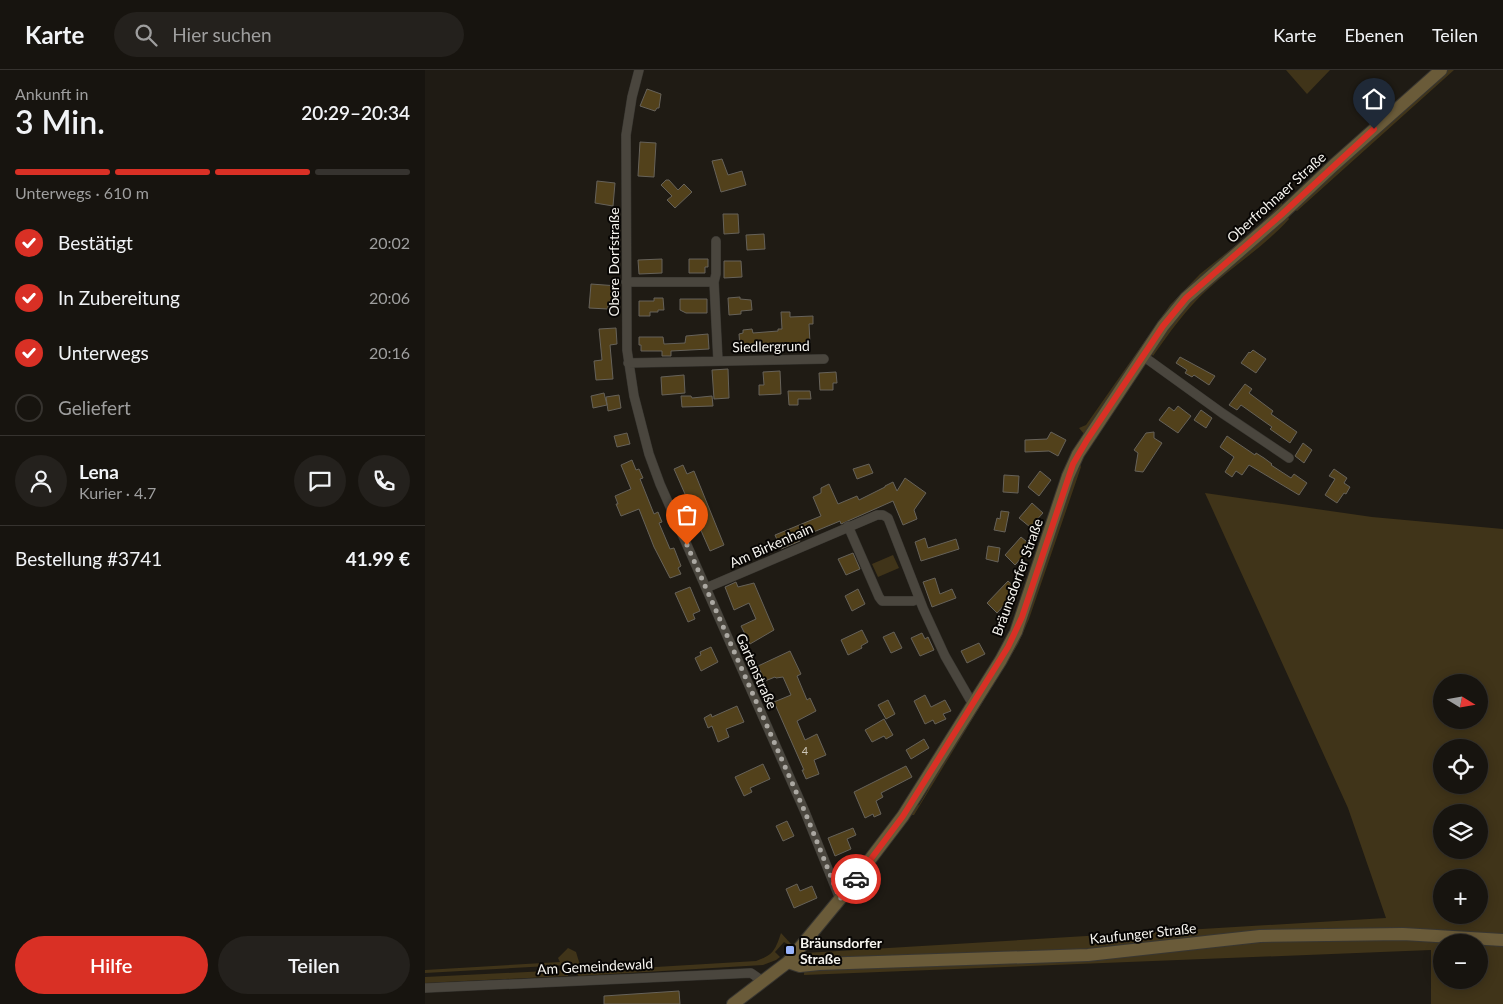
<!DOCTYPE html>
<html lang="de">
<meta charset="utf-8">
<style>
:root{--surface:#17140f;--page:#24211d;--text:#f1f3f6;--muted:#9e9e9e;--line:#36332f;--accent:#d93025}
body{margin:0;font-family:Lato,sans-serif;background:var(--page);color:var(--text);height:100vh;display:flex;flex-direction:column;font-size:19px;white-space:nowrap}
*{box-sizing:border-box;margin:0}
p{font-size:16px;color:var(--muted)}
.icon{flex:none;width:28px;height:28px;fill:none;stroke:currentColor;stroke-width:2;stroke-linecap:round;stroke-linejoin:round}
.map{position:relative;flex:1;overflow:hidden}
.drawer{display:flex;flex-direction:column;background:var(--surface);width:425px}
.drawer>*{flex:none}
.needle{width:32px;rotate:101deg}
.fabs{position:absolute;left:1008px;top:604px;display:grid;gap:10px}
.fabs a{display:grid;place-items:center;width:55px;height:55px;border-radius:50%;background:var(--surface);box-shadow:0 2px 12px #0003,0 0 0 1px var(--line);font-size:25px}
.pin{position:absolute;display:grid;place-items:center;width:42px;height:42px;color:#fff;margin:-51px -21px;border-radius:50% 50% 50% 0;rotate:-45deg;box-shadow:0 0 5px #0007}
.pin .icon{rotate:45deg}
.courier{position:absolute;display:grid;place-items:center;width:50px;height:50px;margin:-25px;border:4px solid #d93025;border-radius:50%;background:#fff;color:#222;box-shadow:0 1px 6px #0007}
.head em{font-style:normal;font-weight:600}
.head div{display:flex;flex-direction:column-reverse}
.head{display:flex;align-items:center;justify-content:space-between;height:85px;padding:0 15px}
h1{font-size:32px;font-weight:600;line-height:38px}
.bar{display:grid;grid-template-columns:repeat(4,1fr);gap:8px 5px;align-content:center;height:60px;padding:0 15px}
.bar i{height:6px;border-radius:4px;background:var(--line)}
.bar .on{background:var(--accent)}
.bar p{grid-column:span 4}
.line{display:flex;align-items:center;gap:12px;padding:0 15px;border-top:1px solid var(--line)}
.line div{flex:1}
.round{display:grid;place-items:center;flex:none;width:52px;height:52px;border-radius:26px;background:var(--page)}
ol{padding:0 15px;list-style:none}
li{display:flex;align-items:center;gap:15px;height:55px}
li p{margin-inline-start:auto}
li .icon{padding:5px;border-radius:50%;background:var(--accent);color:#fff;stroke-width:4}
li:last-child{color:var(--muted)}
li i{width:28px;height:28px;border:2px solid var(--line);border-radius:50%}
.action{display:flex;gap:10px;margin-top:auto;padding:10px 15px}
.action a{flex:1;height:58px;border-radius:30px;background:var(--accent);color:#fff;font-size:20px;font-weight:600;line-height:58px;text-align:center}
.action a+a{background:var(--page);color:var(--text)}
header{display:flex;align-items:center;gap:30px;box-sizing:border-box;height:70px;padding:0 25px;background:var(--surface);border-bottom:1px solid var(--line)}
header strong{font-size:24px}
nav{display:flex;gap:28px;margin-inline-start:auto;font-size:18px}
.search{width:350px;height:45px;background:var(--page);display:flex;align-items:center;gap:12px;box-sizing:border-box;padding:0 18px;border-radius:28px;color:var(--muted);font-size:19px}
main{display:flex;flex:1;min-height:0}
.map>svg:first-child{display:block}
.green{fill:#403419;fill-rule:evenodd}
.building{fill:#52411b;stroke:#66625a}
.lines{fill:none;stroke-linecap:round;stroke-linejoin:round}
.street-casing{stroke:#383631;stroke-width:10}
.secondary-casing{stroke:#383631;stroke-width:14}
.street{stroke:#4a463e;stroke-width:9}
.secondary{stroke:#6a5b39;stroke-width:12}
.done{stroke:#aba8a2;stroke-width:5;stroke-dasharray:0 9}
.route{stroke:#d93025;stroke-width:6}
.poi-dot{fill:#9ab5fd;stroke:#080604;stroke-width:2}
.labels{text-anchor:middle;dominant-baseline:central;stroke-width:4;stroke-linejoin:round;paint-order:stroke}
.number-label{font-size:11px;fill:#cdc7ba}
.street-label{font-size:14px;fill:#f6f4ef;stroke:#080604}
.poi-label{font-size:14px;font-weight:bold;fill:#f6f4ef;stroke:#080604;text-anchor:start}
</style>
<header>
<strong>Karte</strong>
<div class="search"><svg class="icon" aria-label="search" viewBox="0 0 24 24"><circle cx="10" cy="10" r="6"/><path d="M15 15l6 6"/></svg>Hier suchen</div>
<nav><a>Karte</a><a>Ebenen</a><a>Teilen</a></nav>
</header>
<main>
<section class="drawer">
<div class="head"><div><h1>3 Min.</h1><p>Ankunft in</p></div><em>20:29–20:34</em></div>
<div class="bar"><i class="on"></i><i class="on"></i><i class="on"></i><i></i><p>Unterwegs · 610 m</p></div>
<ol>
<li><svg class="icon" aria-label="check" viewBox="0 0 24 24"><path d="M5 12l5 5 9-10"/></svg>Bestätigt<p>20:02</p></li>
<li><svg class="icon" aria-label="check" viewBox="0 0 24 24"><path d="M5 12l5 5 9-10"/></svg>In Zubereitung<p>20:06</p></li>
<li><svg class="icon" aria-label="check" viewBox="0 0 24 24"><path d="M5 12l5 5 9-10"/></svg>Unterwegs<p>20:16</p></li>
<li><i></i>Geliefert</li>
</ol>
<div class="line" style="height:90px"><a class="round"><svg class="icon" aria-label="person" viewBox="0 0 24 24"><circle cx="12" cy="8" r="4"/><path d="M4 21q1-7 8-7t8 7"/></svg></a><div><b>Lena</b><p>Kurier · 4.7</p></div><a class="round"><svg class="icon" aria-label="chat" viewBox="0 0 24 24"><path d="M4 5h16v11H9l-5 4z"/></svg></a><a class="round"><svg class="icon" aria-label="phone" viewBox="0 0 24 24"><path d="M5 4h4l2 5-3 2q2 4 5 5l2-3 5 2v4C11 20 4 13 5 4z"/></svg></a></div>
<div class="line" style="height:65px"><div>Bestellung #3741</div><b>41.99 €</b></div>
<div class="action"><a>Hilfe</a><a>Teilen</a></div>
</section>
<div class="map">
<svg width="1078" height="934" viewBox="0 0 1078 934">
<rect width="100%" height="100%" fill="#1f1b14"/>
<!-- green -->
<path class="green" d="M861 0H905L882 24Z
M1022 0H1029L872 141 870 140 903 106Z
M857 133 858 137 779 205 660 365 654 358 661 355 745 235 775 204 831 159Z
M863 147 864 149C840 176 809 195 782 220 761 239 745 262 728 286L725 282 760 235Z
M655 394 656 397 604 549 593 574 489 745H484L489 736 494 735 503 720 502 716 515 693 520 692 533 670 532 666 583 587 645 413Z
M780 423 947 447 1078 459V934H1006V880L379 905 380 883 961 848 923 738ZM1016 612H1054V650H1016ZM1016 678H1054V715H1016ZM1016 742H1054V780H1016ZM1016 808H1054V845H1016ZM1016 872H1054V910H1016Z
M468 485 474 498 453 507 447 494Z
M356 863 367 875 366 876 359 872 350 882 355 887 351 890 338 895 154 906 148 902 145 896 142 895 0 903V900L135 892 133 888 143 878 151 882 155 895 159 898 173 899 192 896 214 898 331 891C348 885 350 881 356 863Z
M141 900 144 902 143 906 0 913V907Z"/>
<!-- building -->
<path class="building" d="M222 19 236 24 234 38H232L230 41 215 36Z
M215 72 231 73 229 107 213 106Z
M297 89 303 105 317 101 321 115 296 122 287 91Z
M241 110H244L253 120 259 114 267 122 250 138 242 130 247 126 236 115Z
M172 111 190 113 188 136 170 133Z
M298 144H313L314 163 299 164Z
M339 164 340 179 322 180 321 165Z
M237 189V203L214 204 213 190Z
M264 189H283V197H280V203H264Z
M299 191H316L317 207 299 208Z
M166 214 193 216 192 236H183V239L164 238Z
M315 227V229L326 230 327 240 316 241V244L304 245 303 228Z
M229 228H238L239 240H233V242H225V246H214V231H229Z
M255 229H282V243H261L255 240Z
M356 242H365V247L388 246V254H384L385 273 354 274 315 277 314 264 318 263V260L327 259 328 263 353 261V259H357Z
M191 258 192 274 185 275 188 309 171 310 169 291 177 290 174 259Z
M283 264 284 279 246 281V286H237V281H216V275H214V267H238L239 274 260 273 261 266Z
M828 280 841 289 831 303 816 293 824 282 825 283Z
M755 287 790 306 784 315 769 305 767 307 760 303 762 300 751 293Z
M303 299 304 328 289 329 287 300Z
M355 301 356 324 334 325V315H339L338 302Z
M411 302 412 313H408V320H395L394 303Z
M259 305 260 323 237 325 236 307Z
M820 314 827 319 824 323 848 341 846 344 872 362 865 373 845 359 847 357 816 335 812 340 804 335Z
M363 321H385L386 329H373V335H364Z
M179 323 182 335 168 338 166 326Z
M194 325 196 338 183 341 181 327Z
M256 326H266L267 328 287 326 288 336 257 337Z
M753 336 766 346 753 363 734 350 744 337 749 341Z
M776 340 787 348 781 358 769 350Z
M626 362 641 370 633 386 624 381 600 382V370L622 369Z
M729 362V368L737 373 718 402 710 401 713 383 709 380 721 363Z
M202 363 205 374 192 377 189 366Z
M802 366 830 385 831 383 839 388 847 394 846 395 866 408 869 404 882 413 874 425 824 395 817 405 811 401 807 407 800 402 809 387 795 377Z
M878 373 887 380 879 393 870 386Z
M207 390 211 400 214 399 218 408 215 409 229 444 233 442 237 452 234 453 245 479 249 478 256 496 253 498 256 504 245 508 229 477 214 439 196 446 191 434H193L190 426 206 419 196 395Z
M444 394 448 403 432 409 428 399Z
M258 395 262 404 269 401 299 475 285 481 249 399Z
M909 399 922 408 919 413 925 417 921 424 919 423 912 433 900 425 910 409 904 406Z
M615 401 626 410 614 426 603 417Z
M579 405 594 406 593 423 578 422Z
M480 408 501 423 489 440 492 449 478 455 468 431 416 454 415 451 374 468 375 471 356 479 350 465 396 446 388 427 396 423V418L404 414 413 434 432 426 434 430 460 417V416L468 412 472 421Z
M607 433 618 443 605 457 594 448Z
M576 441 584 442 580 462 569 460 572 448 575 449Z
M596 467 607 476 590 495 580 485Z
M500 468 503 478 531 469 534 479 496 491 490 472Z
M563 476 575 478 573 492 561 489Z
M428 483 435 499 421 505 413 489Z
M510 508 515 524 527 519 531 528 507 537 498 512Z
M583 511 593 520 572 543 562 533Z
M311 512 313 517 329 513 349 560 325 574 316 556 331 549 324 533 309 540 300 517Z
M265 517 275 541 268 544 270 549 263 552 250 523Z
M433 519 440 534 427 541 420 526Z
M437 560 443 572 436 576 437 578 423 585 416 570Z
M469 562 477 578 466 583 458 567Z
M497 563 500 569 503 567 509 580 495 586 486 568Z
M554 573 560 584 542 593 536 581Z
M286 577 293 592 276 601 270 588 276 585 275 582Z
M365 581 376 604 372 606 382 630 385 628 391 641 372 651 380 670 392 664 401 685 389 690 394 704 381 709 377 700H379L349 632 366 625 358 607 351 608 350 607 340 611 333 596Z
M500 625 506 637 520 630 526 641 518 644 521 649 510 654 508 650 500 654 489 631Z
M463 630 470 644 461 649 453 635Z
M312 636 319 652 301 659 304 667 293 672 287 656 283 658 279 648 286 644 287 647Z
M459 649 468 665 461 669 459 666 447 672 440 660Z
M499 669 504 678 486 689 481 680Z
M338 694 345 709 325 718 327 722 319 726 310 707Z
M481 696 487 707 456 723 458 727 451 731 456 744 449 747 448 744 440 748 429 722Z
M362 751 369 766 358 771 351 756Z
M428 758 431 765 422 769 426 779 410 786 403 768Z
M372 814 375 821 387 816 392 828 369 838 361 819Z
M254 921 255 934H179V926Z"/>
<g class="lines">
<!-- street casing -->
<g class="street-casing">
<path id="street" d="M214 0 207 27 201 65 202 280 209 326 224 384 235 414 380 742 415 829
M291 171V204L289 212 293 291
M201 212H289
M718 286 797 343 864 388
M203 293 399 289
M423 456 454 527 457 531H488L494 529
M281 518 452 445H458L463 448 498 538 520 586 547 633
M0 918 326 903 339 912"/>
</g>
<!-- secondary casing -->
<g class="secondary-casing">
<path id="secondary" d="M363 892 375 896 394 894 663 885 835 866 978 864 1078 870
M308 934 363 892 415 829 478 746 576 590 591 562 643 406 653 384 738 256 761 228 856 145 909 95 1016 0"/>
</g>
<!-- street -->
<use href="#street" class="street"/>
<!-- secondary -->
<use href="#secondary" class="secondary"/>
</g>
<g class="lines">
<!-- done -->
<path class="done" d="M262 475 380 742 415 829 431 809"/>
<!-- route -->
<path class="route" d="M431 809 478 746 583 577 597 547 648 394 662 370 738 256 761 228 856 145 949 59"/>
</g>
<!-- markers -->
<rect class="poi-dot" x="360" y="875" width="10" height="10" rx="2.5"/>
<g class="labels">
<!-- number labels -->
<g class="number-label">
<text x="380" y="680">4</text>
</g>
<!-- street labels -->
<g class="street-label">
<text transform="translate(851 127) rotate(-42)">Oberfrohnaer Straße</text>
<text transform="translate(188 192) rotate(-90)">Obere Dorfstraße</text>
<text transform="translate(346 276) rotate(-1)">Siedlergrund</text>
<text transform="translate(346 475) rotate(-24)">Am Birkenhain</text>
<text transform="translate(592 507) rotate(-70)">Bräunsdorfer Straße</text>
<text transform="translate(332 601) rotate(66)">Gartenstraße</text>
<text transform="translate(718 863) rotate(-6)">Kaufunger Straße</text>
<text transform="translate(170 896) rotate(-3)">Am Gemeindewald</text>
</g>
<!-- poi labels -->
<g class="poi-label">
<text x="375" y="872">Bräunsdorfer<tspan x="375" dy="16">Straße</tspan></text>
</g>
</g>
</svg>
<div class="fabs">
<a><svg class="needle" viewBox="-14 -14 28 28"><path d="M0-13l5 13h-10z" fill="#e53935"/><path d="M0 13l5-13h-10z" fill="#9e9e9e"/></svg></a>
<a><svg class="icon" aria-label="locate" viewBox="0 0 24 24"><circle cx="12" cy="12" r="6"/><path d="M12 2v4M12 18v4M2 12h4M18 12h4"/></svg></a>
<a><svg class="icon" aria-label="layers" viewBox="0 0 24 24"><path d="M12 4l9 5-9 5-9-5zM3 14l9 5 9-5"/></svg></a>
<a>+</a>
<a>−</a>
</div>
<div class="pin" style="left:262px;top:475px;background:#ea580c"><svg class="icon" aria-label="bag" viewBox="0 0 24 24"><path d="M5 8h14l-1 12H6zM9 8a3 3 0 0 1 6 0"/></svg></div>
<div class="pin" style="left:949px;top:59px;background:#1f2937"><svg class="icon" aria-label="home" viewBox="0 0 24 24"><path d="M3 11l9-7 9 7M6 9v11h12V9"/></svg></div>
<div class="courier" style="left:431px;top:809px"><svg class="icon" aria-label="car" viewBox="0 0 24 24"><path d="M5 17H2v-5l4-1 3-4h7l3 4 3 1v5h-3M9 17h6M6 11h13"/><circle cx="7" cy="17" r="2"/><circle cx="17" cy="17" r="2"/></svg></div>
</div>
</main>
